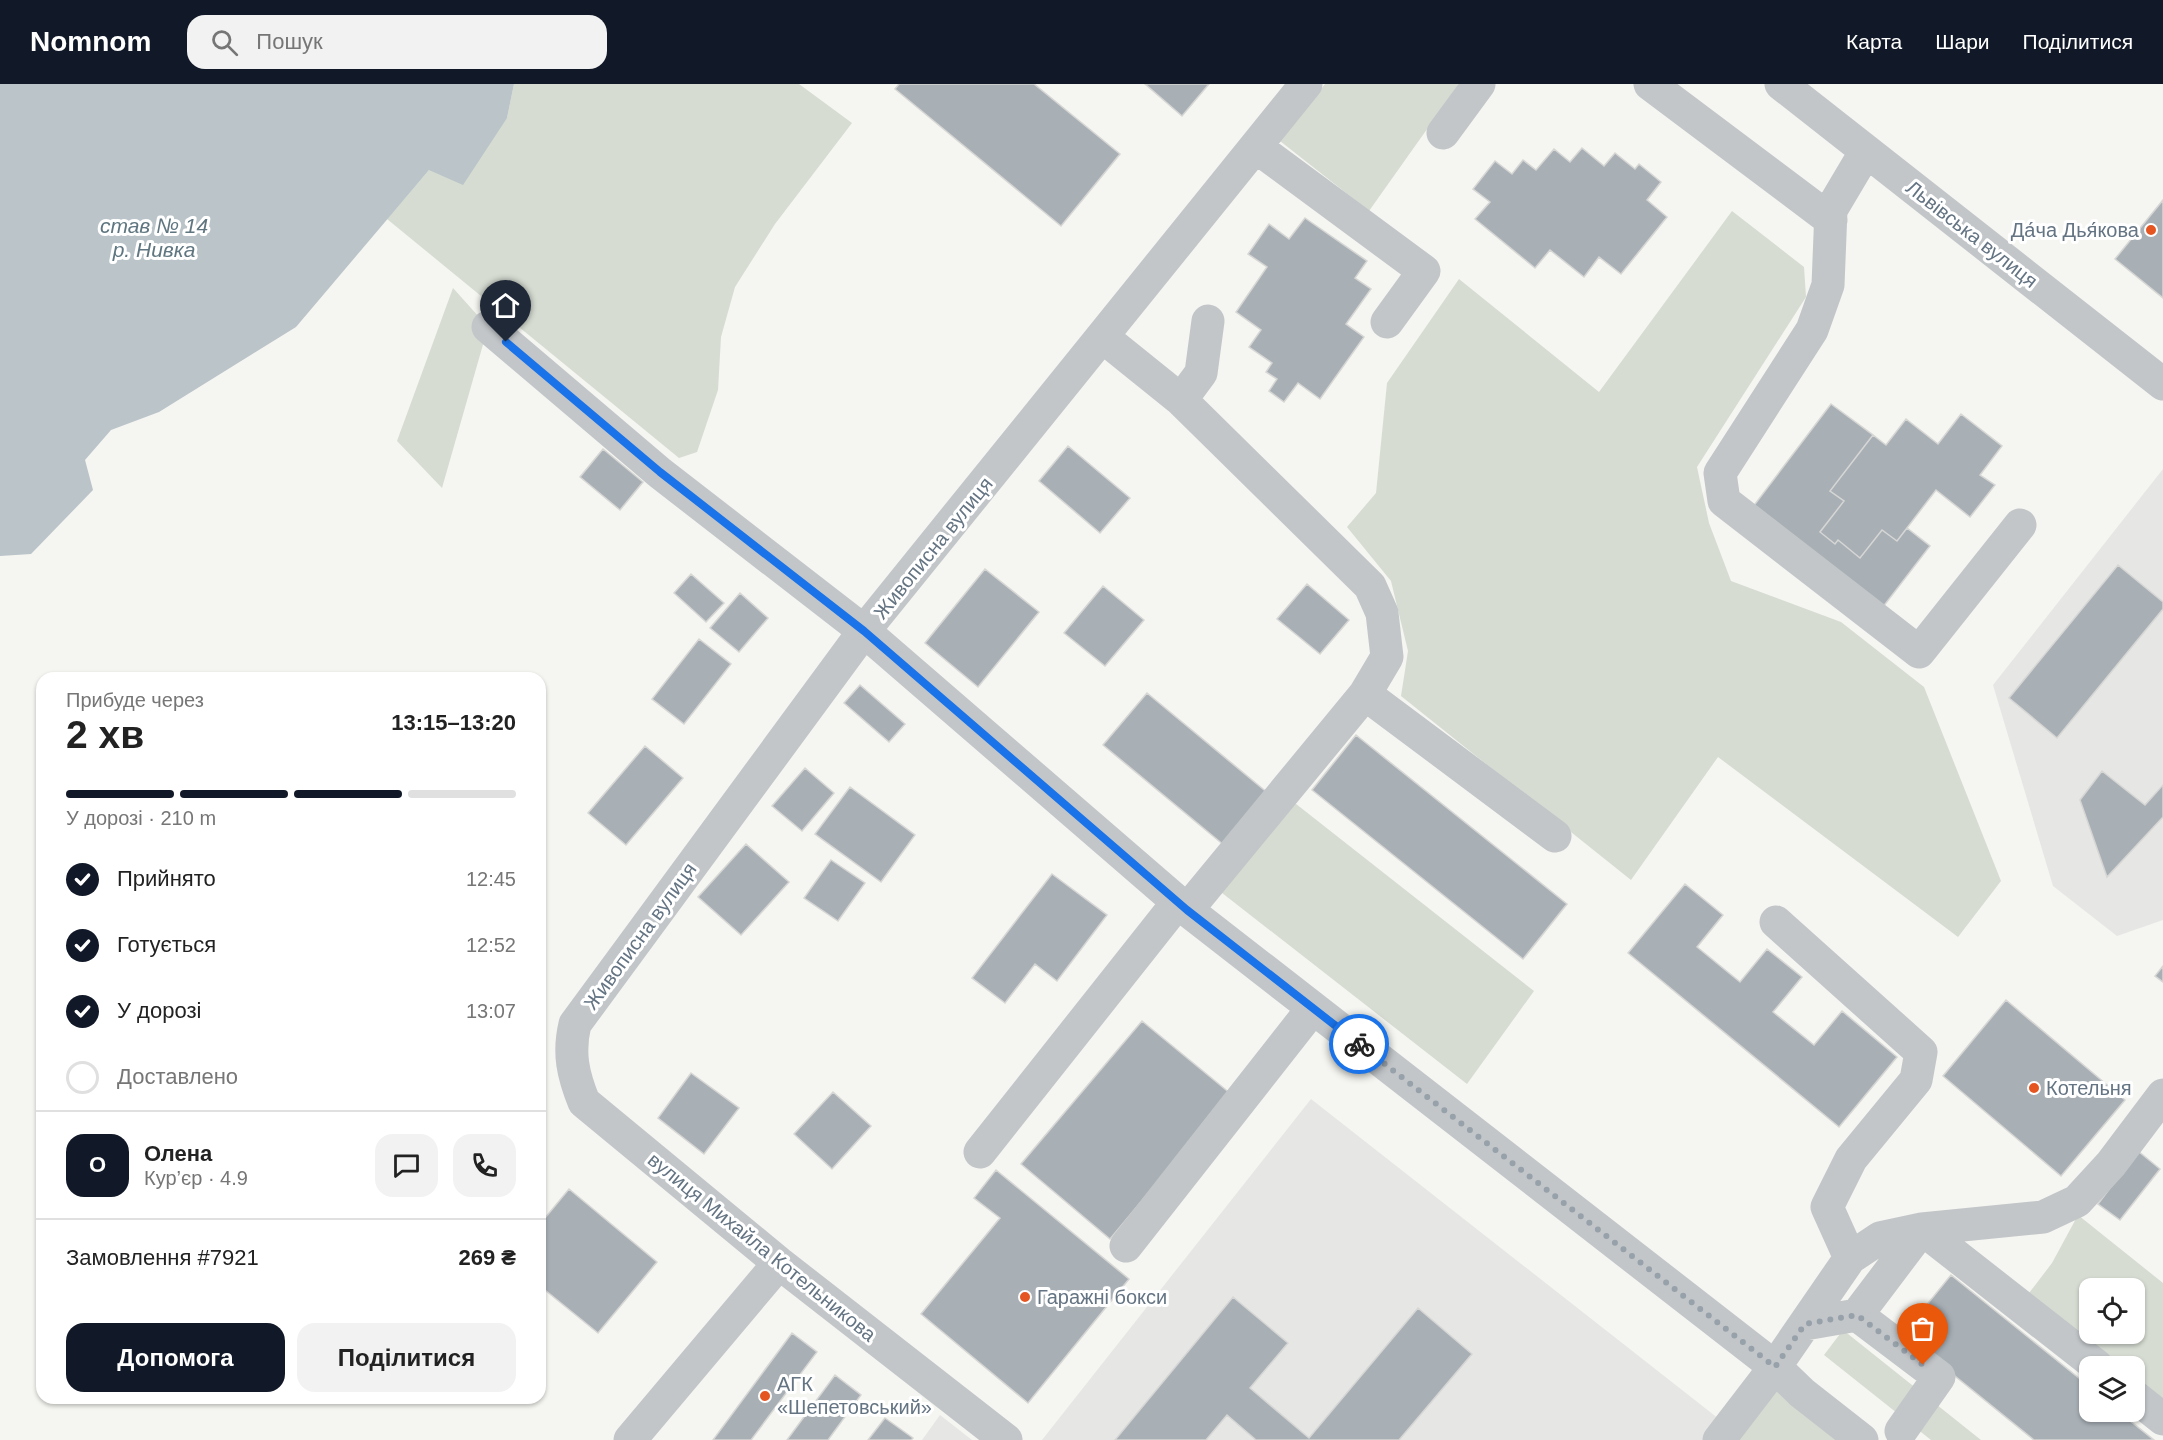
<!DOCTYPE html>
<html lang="uk">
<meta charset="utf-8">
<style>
:root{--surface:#fff;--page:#f2f2f2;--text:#222;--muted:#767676;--line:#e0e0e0;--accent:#111827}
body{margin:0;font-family:Arial,sans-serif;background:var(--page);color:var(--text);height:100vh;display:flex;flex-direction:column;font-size:22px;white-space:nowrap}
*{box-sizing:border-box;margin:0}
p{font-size:20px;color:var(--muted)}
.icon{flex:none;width:33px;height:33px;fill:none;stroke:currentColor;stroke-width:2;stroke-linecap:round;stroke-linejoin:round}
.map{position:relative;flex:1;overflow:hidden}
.panel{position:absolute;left:36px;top:588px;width:510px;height:732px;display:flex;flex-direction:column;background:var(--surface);border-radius:18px;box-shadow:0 2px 4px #0004}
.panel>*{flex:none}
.fabs{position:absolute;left:2079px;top:1194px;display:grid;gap:12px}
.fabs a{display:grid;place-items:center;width:66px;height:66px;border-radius:12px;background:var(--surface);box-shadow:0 2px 4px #0004;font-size:30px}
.pin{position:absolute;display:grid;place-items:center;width:51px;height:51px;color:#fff;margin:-62px -26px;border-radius:50% 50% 50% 0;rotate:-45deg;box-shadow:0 0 6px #0007}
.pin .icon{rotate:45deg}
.courier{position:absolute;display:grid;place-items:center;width:60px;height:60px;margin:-30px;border:4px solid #1a73e8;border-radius:50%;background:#fff;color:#222;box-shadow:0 2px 8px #0007}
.head em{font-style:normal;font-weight:600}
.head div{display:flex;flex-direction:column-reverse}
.head{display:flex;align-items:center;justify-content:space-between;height:102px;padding:0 30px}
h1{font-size:39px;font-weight:600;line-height:45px}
.bar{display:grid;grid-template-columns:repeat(4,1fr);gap:9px 6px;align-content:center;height:72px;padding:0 30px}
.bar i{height:8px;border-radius:4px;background:var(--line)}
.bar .current{background:var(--accent)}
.bar p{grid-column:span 4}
.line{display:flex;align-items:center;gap:15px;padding:0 30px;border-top:2px solid var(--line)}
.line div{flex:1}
.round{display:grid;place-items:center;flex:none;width:63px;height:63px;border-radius:18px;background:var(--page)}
ol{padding:0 30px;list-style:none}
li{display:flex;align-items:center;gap:18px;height:66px}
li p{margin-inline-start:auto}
li .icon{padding:6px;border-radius:50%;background:var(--accent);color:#fff;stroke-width:4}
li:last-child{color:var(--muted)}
li i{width:33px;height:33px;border:3px solid var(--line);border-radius:50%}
.button{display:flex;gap:12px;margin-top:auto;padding:12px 30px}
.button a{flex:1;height:69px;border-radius:18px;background:var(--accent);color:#fff;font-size:24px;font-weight:600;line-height:69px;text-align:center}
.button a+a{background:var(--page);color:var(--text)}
header{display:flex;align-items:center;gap:36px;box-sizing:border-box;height:84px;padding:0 30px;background:var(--accent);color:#fff}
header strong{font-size:28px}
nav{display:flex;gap:33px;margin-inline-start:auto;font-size:21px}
.search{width:420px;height:54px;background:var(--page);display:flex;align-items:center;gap:15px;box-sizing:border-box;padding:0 21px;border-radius:18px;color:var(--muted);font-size:22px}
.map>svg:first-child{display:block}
.built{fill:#e6e7e5}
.green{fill:#d6dcd2;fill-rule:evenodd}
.water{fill:#bac4c9}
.building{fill:#a8b0b6;stroke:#d6d6d4;stroke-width:1.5}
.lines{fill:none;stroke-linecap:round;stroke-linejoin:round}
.minor{stroke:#c2c6c9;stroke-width:33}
.done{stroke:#97a1aa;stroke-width:6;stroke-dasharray:0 10.8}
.route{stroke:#1a73e8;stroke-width:8}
.poi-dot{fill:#e55521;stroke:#fff;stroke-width:2}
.labels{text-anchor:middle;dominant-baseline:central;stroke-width:6;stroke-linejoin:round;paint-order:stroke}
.poi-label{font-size:20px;fill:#647483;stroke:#fff;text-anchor:start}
.street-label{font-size:20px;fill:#647483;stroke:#fff}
.water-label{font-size:21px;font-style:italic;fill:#5f7680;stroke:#fff}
</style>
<header>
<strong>Nomnom</strong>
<div class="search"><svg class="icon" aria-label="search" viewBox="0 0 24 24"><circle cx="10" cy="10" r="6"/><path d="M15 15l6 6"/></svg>Пошук</div>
<nav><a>Карта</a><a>Шари</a><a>Поділитися</a></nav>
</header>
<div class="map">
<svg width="2163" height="1356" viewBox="0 0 2163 1356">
<rect width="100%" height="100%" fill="#f5f5f1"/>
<!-- built -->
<path class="built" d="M2163 385V836L2117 852 2053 802 1993 601Z
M1311 1015 1719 1335 1703 1356H1042Z
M940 1331 972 1356H922Z"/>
<!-- green -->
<path class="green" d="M514 0H799L852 39 775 140 735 203 721 253 718 306 697 368 679 374 387 135 429 86 507 34Z
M1325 0H1459L1369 127 1280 57Z
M1732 127 1804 183 1806 213 1697 383 1709 439 1731 497 1841 538 1924 603 2001 797 1958 853 1718 673 1631 796 1401 612 1408 567 1391 497 1347 443 1376 409 1387 299 1459 195 1599 308Z
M453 204 488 243 442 404 397 357Z
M1291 716 1534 907 1467 1000 1217 805Z
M2078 1131 2163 1199V1322L2135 1300 2134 1282H2113L2026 1213 2052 1179ZM2090 1204H2134V1250H2090Z
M1843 1246 1981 1356H1931L1824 1271Z
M1776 1300 1849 1356H1734Z"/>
<!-- water -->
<path class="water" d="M0 0H514L507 34 463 101 429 86 296 243 159 328 111 346 85 376 93 406 31 470 0 472Z"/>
<!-- building -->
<path class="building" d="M899 0H1034L1120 70 1061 142 895 5Z
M1145 0H1209L1182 32Z
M1582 64 1604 82 1615 69 1635 85 1639 80 1661 98 1647 116 1667 133 1621 190 1599 173 1584 193 1550 166 1535 184 1475 135 1490 118 1473 105 1495 77 1512 90 1523 76 1536 86 1554 65 1570 78Z
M2163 116V214L2115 175Z
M1305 134 1367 177 1355 194 1371 205 1346 240 1364 253 1320 315 1298 299 1284 318 1269 307 1277 295 1266 288 1272 279 1249 263 1261 246 1236 228 1267 183 1248 170 1269 140 1289 155Z
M1831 320 1873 351 1830 407 1844 417 1820 448 1835 460 1838 456 1860 474 1882 446 1897 457 1907 444 1930 462 1876 532 1746 432Z
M1961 330 2002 362 1980 391 1995 401 1970 433 1936 406 1897 457 1882 446 1860 474 1838 456 1835 460 1820 448 1844 417 1830 407 1873 351 1886 361 1906 335 1938 360Z
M1068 362 1130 414 1100 449 1039 397Z
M603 365 643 398 620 426 580 393Z
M2118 481 2163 518V525L2057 654 2009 614Z
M985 485 1039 528 978 603 925 559Z
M691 490 724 519 706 538 674 509Z
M1307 500 1349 536 1320 570 1277 535Z
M1103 502 1144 536 1105 582 1064 549Z
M740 509 768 534 739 568 710 544Z
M699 555 731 580 684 640 652 615Z
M860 601 905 640 889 658 844 619Z
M1147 609 1269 710 1225 762 1103 661Z
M1356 651 1567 820 1523 875 1312 706Z
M645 662 683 694 626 761 588 729Z
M805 684 834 709 802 747 772 722Z
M2102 687 2145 721 2163 701V733L2107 793 2080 716Z
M850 703 915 751 881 798 815 750Z
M746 760 789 798 741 851 698 813Z
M831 776 865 799 838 837 804 814Z
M1052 790 1107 831 1057 897 1035 880 1005 919 972 894Z
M1685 800 1723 831 1697 863 1740 898 1767 865 1802 893 1773 928 1814 961 1842 927 1897 973 1839 1043 1628 869Z
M2163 882V898L2155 892Z
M2006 916 2125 1016 2061 1092 1943 992Z
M1142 937 1231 1010 1110 1155 1021 1080Z
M691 989 739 1024 704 1070 658 1034Z
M833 1008 871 1042 832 1085 794 1050Z
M2138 1067 2160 1085 2120 1136 2098 1120Z
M996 1086 1129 1195 1028 1319 921 1230 1000 1134 974 1114Z
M569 1105 657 1178 598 1249 540 1202V1140Z
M1951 1191 2090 1303V1328H2119L2154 1356H2034L1903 1250Z
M1233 1213 1288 1259 1250 1304 1309 1354 1418 1224 1472 1270 1399 1356H1256L1227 1331 1206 1356H1115Z
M792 1249 817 1268 751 1356H713Z
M835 1291 861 1311 828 1356H787Z
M885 1334 913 1354 911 1356H868Z"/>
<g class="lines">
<!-- minor -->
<path class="minor" d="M1650 0 1831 136
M1781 0 2163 300
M1443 49 1479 0
M1256 63 1424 187 1387 238
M1866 67 1831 126 1828 201 1812 246 1720 389 1724 417 1919 568 2020 441
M488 243 660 389 864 547 1187 826 1775 1283 1802 1309 1862 1356
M1104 254 1181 316 1201 289 1208 237
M1181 316 1370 502 1382 529 1387 573 1365 610 1187 826
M1365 610 1555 752
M1776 838 1921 968 1916 996 1851 1075 1827 1123 1850 1174
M980 1068 1178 818
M1126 1162 1313 924
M1857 1231 1939 1293 1901 1347
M1805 1240 1857 1231 1922 1145 2097 1282
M2134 1312 2163 1335
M630 1356 779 1179
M1006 1356 779 1179 584 1018C573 991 568 969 575 940L864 547 1306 0
M1719 1356 1775 1283 1850 1174 1880 1154 1922 1145 2043 1133 2077 1117 2111 1080 2163 1011"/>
</g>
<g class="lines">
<!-- done -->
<path class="done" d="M1359 960 1775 1283 1805 1240 1857 1231 1923 1281"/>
<!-- route -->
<path class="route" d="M506 258 660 388 864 547 1187 826 1359 960"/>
</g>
<!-- markers -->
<g class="poi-dot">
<circle cx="2151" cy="146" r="6"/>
<circle cx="2034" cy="1004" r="6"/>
<circle cx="1025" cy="1213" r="6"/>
<circle cx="765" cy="1312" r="6"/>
</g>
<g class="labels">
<!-- poi labels -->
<g class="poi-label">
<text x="2139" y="146" text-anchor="end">Да́ча Дья́кова</text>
<text x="2046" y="1004">Котельня</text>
<text x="1037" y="1213">Гаражні бокси</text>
<text x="777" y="1300">АГК<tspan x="777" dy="23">«Шепетовський»</tspan></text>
</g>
<!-- street labels -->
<g class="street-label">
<text transform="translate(1972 150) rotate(38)">Львівська вулиця</text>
<text transform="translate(933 464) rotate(-51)">Живописна вулиця</text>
<text transform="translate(640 852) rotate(-54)">Живописна вулиця</text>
<text transform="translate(762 1163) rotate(39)">вулиця Михайла Котельникова</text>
</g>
<!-- water labels -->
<g class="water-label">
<text x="154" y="141">став № 14<tspan x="154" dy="24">р. Нивка</tspan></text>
</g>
</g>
</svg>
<div class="fabs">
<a><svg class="icon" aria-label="locate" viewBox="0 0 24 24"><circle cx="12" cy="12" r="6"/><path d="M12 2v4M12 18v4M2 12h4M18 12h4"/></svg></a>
<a><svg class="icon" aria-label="layers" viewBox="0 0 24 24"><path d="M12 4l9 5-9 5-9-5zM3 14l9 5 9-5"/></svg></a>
</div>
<div class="pin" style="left:1923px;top:1281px;background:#ea580c"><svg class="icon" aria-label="bag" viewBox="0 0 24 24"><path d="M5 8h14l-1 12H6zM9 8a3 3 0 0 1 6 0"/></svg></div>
<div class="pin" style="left:506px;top:258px;background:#1f2937"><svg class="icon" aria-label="home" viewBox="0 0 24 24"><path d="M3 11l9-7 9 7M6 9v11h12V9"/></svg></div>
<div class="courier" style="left:1359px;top:960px"><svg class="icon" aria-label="bike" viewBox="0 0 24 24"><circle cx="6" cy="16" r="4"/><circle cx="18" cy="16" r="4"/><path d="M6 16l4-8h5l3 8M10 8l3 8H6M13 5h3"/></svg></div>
<section class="panel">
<div class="head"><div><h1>2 хв</h1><p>Прибуде через</p></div><em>13:15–13:20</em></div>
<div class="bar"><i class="current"></i><i class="current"></i><i class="current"></i><i></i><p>У дорозі · 210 m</p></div>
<ol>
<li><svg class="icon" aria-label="check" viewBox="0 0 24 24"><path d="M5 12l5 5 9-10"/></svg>Прийнято<p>12:45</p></li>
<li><svg class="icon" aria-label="check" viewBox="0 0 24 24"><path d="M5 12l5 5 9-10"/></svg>Готується<p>12:52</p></li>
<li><svg class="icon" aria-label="check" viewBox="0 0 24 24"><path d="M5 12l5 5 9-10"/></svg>У дорозі<p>13:07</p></li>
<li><i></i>Доставлено</li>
</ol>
<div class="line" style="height:108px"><b class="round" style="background:var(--accent);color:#fff">О</b><div><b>Олена</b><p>Кур’єр · 4.9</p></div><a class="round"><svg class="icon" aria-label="chat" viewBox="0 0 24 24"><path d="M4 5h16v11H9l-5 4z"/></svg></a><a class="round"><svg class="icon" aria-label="phone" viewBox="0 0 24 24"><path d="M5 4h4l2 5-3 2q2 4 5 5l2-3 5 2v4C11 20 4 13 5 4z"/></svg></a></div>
<div class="line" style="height:78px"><div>Замовлення #7921</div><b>269 ₴</b></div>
<div class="button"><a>Допомога</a><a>Поділитися</a></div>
</section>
</div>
